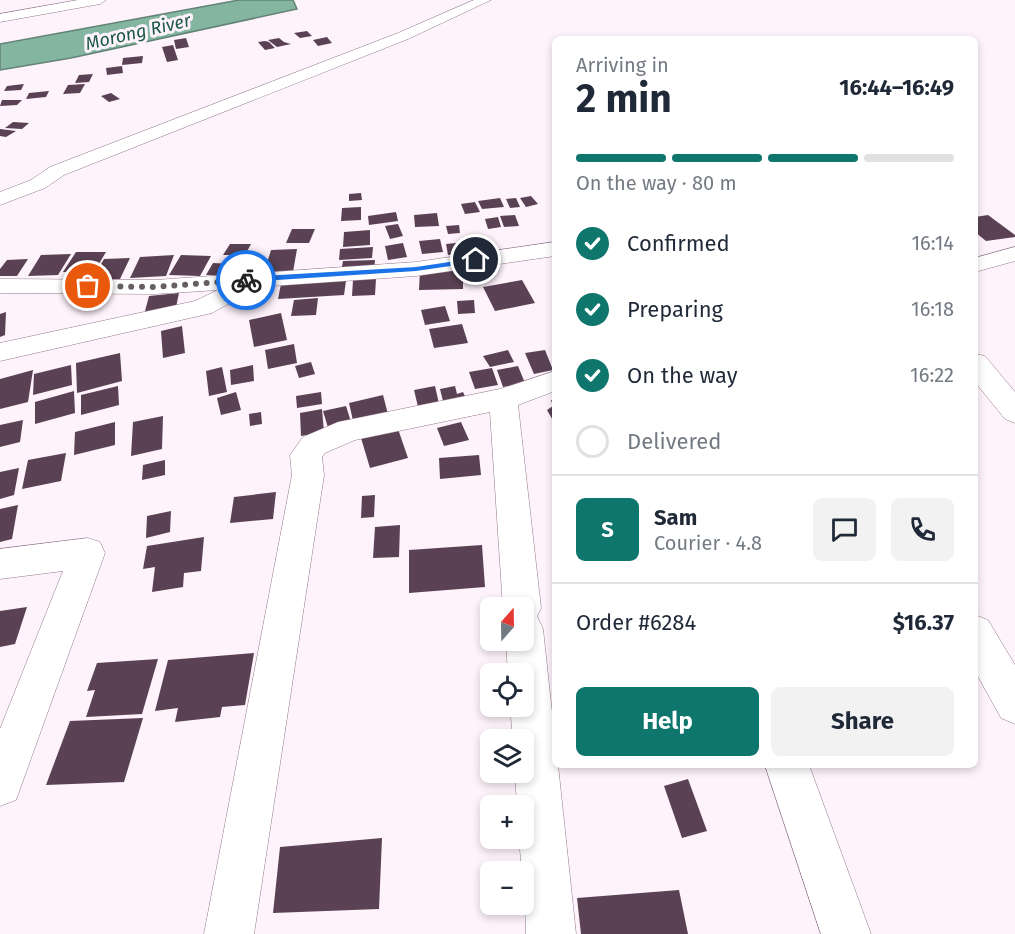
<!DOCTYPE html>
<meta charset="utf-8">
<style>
:root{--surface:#fff;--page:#f2f2f3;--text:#1f2937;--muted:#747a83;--line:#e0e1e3;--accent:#0f766e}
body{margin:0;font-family:"Fira Sans",sans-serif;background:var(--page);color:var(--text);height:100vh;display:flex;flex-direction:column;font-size:22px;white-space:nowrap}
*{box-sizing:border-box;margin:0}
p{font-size:20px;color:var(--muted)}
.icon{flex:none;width:33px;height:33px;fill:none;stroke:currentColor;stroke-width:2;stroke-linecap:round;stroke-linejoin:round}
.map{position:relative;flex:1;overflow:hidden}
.side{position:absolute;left:552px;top:36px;width:426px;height:732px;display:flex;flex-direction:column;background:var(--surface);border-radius:9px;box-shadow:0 3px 9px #0003}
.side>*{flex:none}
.needle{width:39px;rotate:20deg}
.buttons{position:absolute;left:480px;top:597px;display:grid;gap:12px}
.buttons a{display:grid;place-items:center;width:54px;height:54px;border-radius:9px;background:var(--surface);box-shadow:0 3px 9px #0003;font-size:30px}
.pin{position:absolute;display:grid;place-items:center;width:51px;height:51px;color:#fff;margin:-26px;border:3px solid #fff;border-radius:50%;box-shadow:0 2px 6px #0007}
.courier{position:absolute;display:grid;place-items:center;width:60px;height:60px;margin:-30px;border:4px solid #1a73e8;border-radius:50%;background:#fff;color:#222;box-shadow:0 2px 8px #0007}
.headline em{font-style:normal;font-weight:700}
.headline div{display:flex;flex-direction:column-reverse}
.headline{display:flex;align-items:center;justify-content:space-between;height:102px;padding:0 24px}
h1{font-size:39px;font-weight:700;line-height:45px}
.bar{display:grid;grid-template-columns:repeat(4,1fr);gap:9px 6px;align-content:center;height:72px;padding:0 24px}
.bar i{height:8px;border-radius:4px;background:var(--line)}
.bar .selected{background:var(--accent)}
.bar p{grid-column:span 4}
.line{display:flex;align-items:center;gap:15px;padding:0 24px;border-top:2px solid var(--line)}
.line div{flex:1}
.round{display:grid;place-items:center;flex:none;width:63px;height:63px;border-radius:9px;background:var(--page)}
ol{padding:0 24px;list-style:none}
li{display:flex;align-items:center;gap:18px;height:66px}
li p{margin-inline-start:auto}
li .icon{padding:6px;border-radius:50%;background:var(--accent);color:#fff;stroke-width:4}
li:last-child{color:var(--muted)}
li i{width:33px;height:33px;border:3px solid var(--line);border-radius:50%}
.action{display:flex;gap:12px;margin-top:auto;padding:12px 24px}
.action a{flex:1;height:69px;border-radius:9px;background:var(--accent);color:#fff;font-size:24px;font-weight:700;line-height:69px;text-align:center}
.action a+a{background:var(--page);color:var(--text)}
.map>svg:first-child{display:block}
.water{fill:#83b5a0;stroke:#628376;stroke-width:1.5}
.building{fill:#5a4254}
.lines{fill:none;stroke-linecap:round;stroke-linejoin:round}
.street-casing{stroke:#92788b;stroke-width:1}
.street{fill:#fff;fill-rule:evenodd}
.route{fill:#1a73e8}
.done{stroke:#675d64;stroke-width:6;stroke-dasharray:0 10.8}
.labels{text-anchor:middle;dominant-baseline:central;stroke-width:6;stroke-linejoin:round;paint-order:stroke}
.far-water-label{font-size:18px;font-style:italic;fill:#1c5a46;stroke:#fef2fb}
</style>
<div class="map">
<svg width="1015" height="934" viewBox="0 0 1015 934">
<rect width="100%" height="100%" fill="#fef2fb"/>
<!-- water -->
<path class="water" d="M239 0H293L297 9 71 58 0 70V44Z"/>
<!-- building -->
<path class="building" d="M307 31 312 36 300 38 294 33Z
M327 37 332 43 318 46 313 40Z
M186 38 189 47 176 49 174 40Z
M279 38 284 42 291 44 277 47 268 40Z
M265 41 269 42 275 48 265 50 258 42Z
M173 45 178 60 167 62 162 47Z
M143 56 142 63 122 65 123 58Z
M122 66 123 73 107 75 106 68Z
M93 74 89 82 75 83 79 75Z
M24 84 21 90 4 91 7 86Z
M85 84 80 93 63 94 68 85Z
M49 91 46 97 26 99 29 93Z
M111 93 120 99 109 102 101 96Z
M2 100H22L17 105 0 106Z
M13 122 29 123 22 129 5 128Z
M0 129 16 131 6 137 0 136Z
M361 193 362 200 349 201V194Z
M531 196 538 204 526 207 520 198Z
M500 198 504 207 482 209 478 201Z
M516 198 520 207 510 208 506 199Z
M475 202 480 212 465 214 461 204Z
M361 207V220L341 221 342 208Z
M396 212 398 221 369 225 368 216Z
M437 213 439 226 415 227 414 215Z
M515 215 519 226 504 227 500 216Z
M988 215 1015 235V237L986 241 975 232V217Z
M498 217 501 227 488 229 485 219Z
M398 224 403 236 390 239 385 226Z
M459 225 460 233 448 234 446 226Z
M292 229H315L309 243H286Z
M370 230V245L343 247 344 232Z
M440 239 443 252 422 254 419 241Z
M403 243 407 257 388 260 385 246Z
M456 243 459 254 448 255 446 244Z
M230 244H251L245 255H223Z
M373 247 372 258 339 260 340 249Z
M297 249 293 272 264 273 271 250Z
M76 252H106L94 272H63Z
M71 254 58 275 28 276 41 255Z
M174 255 166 276 130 278 140 257Z
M181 255 211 256 200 276 169 275Z
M130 258 120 279 92 280 104 259Z
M28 259 17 276H0V269L7 260Z
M375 260 374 271 341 272 343 261Z
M213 263 234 264 227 276 206 275Z
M463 269V289L419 290 420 270Z
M376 279 375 295 352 296 353 280Z
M522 280 535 303 495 311 483 287Z
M346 281 344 295 278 299 281 284Z
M179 293 175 312 144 315 149 296Z
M318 298 316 315 291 316 294 300Z
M474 300 475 313 458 314 457 301Z
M445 306 450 321 425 325 421 310Z
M6 312 5 335 0 337V314Z
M281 313 287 340 254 347 249 320Z
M462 324 468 343 434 348 429 329Z
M182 326 185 353 163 358 161 331Z
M294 344 297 363 268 369 265 350Z
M508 350 514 362 490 367 483 356Z
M545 350 553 370 534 374 525 353Z
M120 353 122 381 77 393 76 363Z
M311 362 315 374 299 378 295 366Z
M71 365 72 385 33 395 34 374Z
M253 365 254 381 231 385 230 370Z
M518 366 525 383 503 387 497 370Z
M222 367 227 392 209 396 206 371Z
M492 368 498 385 475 389 469 372Z
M33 370 28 402 0 409V379Z
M118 386 119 405 81 415V395Z
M435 386 440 408 419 411 414 390Z
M455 386 457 394 463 392 468 403 443 401 440 389Z
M74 391 75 413 35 424V402Z
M236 392 241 410 221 415 217 398Z
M321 392 322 404 297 408 296 396Z
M383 395 389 418 354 425 349 403Z
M551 400H555V424L547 410 553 406Z
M346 406 352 425 329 431 323 411Z
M322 409 324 432 301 436 300 413Z
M261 412 262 424 250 426 249 414Z
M163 416 162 449 131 456 133 422Z
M23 420 20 442 0 447V425Z
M115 422V445L74 455 75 432Z
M461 422 469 440 444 446 437 428Z
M398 429 408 458 370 468 361 438Z
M66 453 61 481 22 489 28 460Z
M479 455 481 475 440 479 439 458Z
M165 460V475L142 480 143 465Z
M19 468 14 495 0 499V472Z
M276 492 273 519 230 523 234 497Z
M375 495 374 517 361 518 362 496Z
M18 505 12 539 0 542V509Z
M171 511 170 532 146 538 147 516Z
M400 525 399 557 373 558 375 527Z
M204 537 201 571 184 573 183 587 152 592 155 567 143 569 147 546Z
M482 545 485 587 409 593V550Z
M27 607 15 644 0 647V611Z
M254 653 245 705 222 707 220 717 175 722 178 708 155 711 168 660Z
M158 659 142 714 86 717 95 690 87 691 97 663Z
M143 718 124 782 46 785 70 721Z
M688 779 707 831 682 838 664 786Z
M382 838 379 909 273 913 280 847Z
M679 890 688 934H581L577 898Z"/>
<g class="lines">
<!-- street casing -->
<g class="street-casing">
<path id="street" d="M78 0H106L100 4 0 22V14Z
M474 0H491L408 39 64 175 45 188 0 205V192L31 180 50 167 398 33Z
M555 242V256L416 276 258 287 212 313 0 361V343L195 301 218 290 155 294 0 293V279L155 280 416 262Z
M1015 247V261L975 272V258Z
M975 354 985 356 1015 392V423L1005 419 975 382Z
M555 371V391L518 405 541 608 537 616 543 629 555 740V765H558L576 934H526L524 872H522L519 838H524V806H517L515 772H524V740H513L510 706H524V674H508L506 640H524V608H503L490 412 355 440 325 453 322 457 324 475 254 934H204L292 475 290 455 303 437 338 422 500 389Z
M88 538 100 542 105 553 16 800 0 806V729L63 571 0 579V549Z
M975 615 988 620 1015 665V724L1001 718 975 671Z
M765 765H809L871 934H821Z"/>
</g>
<!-- street -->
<use href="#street" class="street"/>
</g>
<!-- route -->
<path class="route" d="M476 258 478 262 416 271 246 282 242 280 246 277 416 267Z"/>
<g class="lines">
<!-- done -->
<path class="done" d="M88 286 155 287 246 280"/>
</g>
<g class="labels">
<!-- far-water labels -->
<g class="far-water-label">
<text transform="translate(138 32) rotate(-13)">Morong River</text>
</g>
</g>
</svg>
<div class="buttons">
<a><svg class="needle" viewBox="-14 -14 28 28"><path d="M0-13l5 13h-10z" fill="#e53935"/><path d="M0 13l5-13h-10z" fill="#747a83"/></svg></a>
<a><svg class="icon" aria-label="locate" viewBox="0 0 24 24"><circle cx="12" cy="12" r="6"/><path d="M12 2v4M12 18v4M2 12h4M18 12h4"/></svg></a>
<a><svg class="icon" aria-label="layers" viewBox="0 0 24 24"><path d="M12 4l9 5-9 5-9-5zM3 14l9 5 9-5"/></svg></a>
<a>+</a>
<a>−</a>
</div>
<div class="pin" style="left:88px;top:286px;background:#ea580c"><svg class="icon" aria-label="bag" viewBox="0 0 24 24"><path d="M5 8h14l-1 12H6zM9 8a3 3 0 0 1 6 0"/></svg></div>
<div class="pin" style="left:476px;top:260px;background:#1f2937"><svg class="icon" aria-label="home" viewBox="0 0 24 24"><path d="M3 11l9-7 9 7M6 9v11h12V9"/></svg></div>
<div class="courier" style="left:246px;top:280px"><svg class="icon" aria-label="bike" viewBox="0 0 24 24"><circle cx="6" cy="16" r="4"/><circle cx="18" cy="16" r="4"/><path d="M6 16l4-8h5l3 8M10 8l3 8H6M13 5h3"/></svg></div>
<section class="side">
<div class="headline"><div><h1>2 min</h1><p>Arriving in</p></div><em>16:44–16:49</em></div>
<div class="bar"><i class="selected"></i><i class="selected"></i><i class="selected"></i><i></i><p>On the way · 80 m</p></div>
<ol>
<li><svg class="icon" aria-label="check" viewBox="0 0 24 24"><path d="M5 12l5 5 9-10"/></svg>Confirmed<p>16:14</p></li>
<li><svg class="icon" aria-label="check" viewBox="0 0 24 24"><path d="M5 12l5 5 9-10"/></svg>Preparing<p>16:18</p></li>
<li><svg class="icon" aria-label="check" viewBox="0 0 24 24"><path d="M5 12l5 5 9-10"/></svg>On the way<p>16:22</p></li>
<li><i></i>Delivered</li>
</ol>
<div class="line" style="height:108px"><b class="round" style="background:var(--accent);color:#fff">S</b><div><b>Sam</b><p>Courier · 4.8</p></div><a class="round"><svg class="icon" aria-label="chat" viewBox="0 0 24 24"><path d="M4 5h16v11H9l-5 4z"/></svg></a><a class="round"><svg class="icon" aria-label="phone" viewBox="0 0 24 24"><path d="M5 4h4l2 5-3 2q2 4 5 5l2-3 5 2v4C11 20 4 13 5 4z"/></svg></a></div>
<div class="line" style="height:78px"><div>Order #6284</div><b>$16.37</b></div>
<div class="action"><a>Help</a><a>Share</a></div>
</section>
</div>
